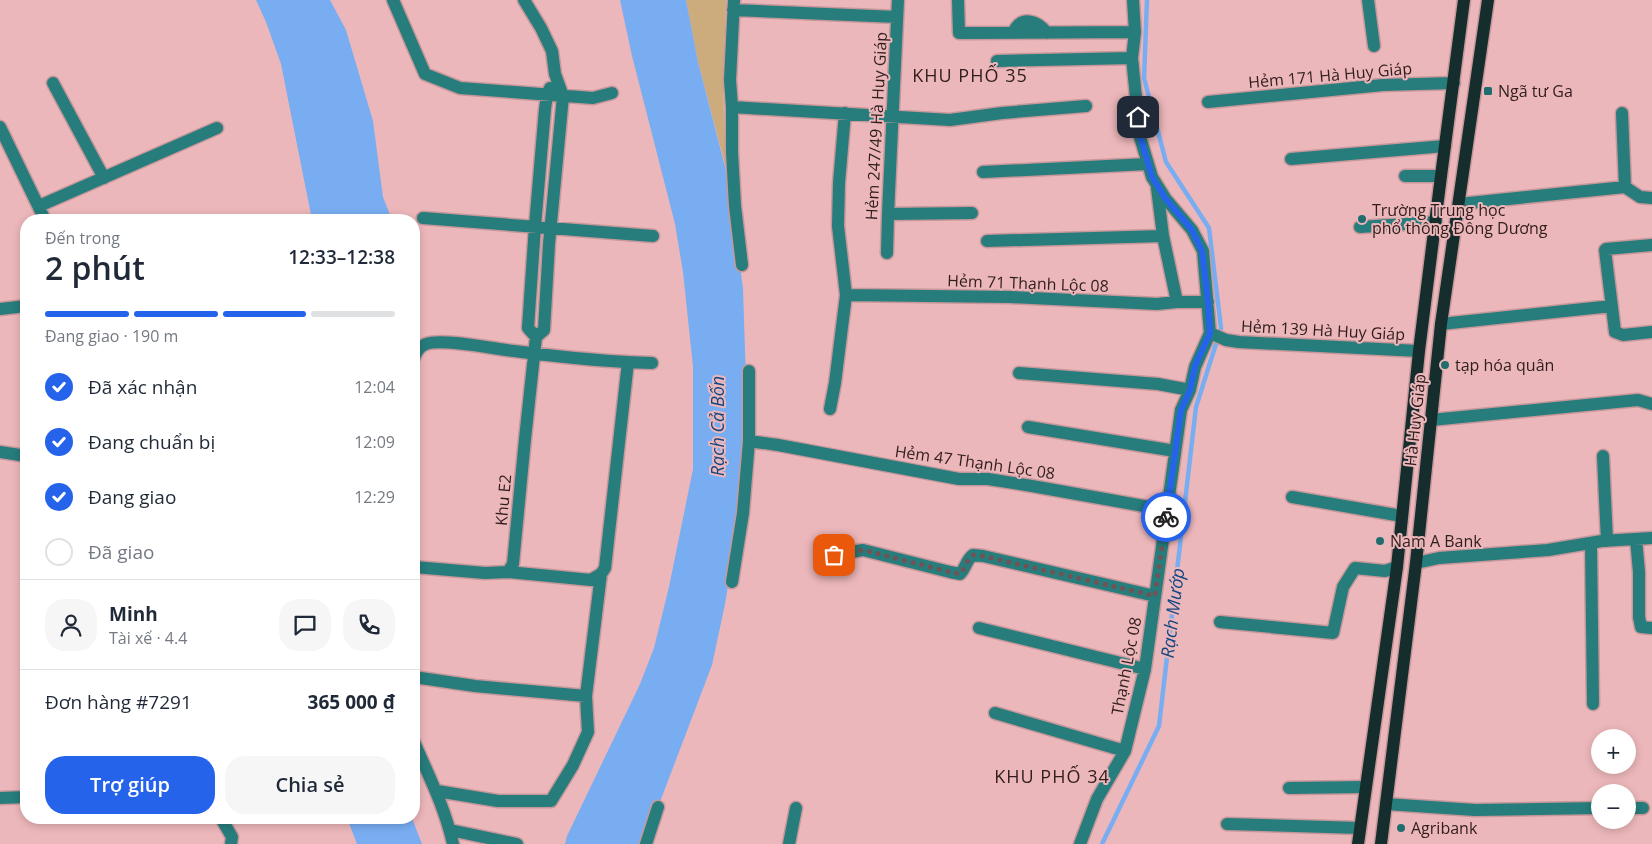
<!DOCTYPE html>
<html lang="vi">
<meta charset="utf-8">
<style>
:root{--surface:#fff;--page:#f6f6f7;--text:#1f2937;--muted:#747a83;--line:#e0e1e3;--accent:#2563eb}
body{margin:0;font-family:"Open Sans",sans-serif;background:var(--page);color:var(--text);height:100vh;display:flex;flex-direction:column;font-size:19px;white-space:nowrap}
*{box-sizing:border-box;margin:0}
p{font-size:16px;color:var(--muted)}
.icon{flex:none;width:28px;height:28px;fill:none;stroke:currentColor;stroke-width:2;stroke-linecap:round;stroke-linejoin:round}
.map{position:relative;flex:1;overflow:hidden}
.details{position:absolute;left:20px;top:214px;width:400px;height:610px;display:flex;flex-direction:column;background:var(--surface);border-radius:20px;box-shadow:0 2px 8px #0003}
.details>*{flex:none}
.tools{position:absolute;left:1591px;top:729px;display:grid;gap:10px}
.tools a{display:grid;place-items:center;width:45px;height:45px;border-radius:50%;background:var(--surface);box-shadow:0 2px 8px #0003;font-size:25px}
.pin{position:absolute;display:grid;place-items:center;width:42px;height:42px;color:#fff;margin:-21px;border-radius:10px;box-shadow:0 2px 8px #0006}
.courier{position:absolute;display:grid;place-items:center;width:50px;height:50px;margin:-25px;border:4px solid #2563eb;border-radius:50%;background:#fff;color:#222;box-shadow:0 1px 6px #0007}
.headline em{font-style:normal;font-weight:600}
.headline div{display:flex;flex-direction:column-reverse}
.headline{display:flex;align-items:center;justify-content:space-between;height:85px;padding:0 25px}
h1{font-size:32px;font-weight:600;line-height:38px}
.bar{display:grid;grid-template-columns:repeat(4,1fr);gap:8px 5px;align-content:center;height:60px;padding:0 25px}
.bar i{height:6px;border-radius:4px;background:var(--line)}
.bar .selected{background:var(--accent)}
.bar p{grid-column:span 4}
.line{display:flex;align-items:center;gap:12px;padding:0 25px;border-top:1px solid var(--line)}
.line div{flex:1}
.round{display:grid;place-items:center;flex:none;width:52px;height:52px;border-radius:20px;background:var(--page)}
ol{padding:0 25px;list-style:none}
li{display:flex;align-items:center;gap:15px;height:55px}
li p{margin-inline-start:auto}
li .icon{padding:5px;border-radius:50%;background:var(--accent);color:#fff;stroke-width:4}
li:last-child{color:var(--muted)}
li i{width:28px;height:28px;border:2px solid var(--line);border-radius:50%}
.action{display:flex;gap:10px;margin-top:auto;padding:10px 25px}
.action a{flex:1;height:58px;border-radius:20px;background:var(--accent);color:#fff;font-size:20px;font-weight:600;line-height:58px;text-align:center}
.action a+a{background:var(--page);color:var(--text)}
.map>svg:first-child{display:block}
.green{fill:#ccab7d}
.water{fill:#79adf2}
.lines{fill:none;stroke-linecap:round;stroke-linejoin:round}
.stream{stroke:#79adf2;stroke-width:4.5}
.minor-casing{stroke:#c6989b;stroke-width:15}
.major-casing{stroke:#c6989b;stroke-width:15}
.minor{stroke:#277c7c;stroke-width:12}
.major{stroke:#152d2d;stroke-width:12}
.done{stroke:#725355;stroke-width:5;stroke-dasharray:0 9}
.route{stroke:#2563eb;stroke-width:6}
.poi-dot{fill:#216d6d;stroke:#ecb7ba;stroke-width:2}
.labels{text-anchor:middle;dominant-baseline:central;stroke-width:4;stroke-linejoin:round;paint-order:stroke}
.street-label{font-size:16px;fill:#301d1e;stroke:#ecb7ba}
.poi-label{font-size:16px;fill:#301d1e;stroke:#ecb7ba;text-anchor:start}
.neighbourhood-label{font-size:18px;letter-spacing:1px;fill:#301d1e;stroke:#ecb7ba}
.water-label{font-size:18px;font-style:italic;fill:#124683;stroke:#ecb7ba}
</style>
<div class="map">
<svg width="1652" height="844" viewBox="0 0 1652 844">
<rect width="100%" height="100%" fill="#ecb7ba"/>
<!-- green -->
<path class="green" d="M686 0H726L723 88 726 168 698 62Z"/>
<!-- water -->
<path class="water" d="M256 0H330L346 30 373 121 383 197 392 220H312L281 64 266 22Z
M620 0H686L698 62 730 186 743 289 748 441 741 509 725 604 712 665 644 844H565L567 836 640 684 654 648 669 587 693 469V367L683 272 675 224 632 56Z
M347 818H412L422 844H357Z"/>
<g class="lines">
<!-- stream -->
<path class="stream" d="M1102 844 1159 726 1196 407 1221 328 1209 228 1166 162 1144 78 1147 0"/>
<!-- minor casing -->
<g class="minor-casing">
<path id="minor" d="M393 0 425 74 460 88 593 98 612 93
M524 0 541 28 552 51 555 74 563 96 549 244 544 330 536 337
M734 0 730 80 732 107V152L735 206 742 265
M958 0 959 33 1135 32
M1368 0 1374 46
M733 10 897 17
M1013 33C1021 15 1037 20 1047 33
M997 61 1132 58
M53 83 104 178
M1208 102 1383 85 1454 83
M732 107 950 120 1002 113 1086 106
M0 127 45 220
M1291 159 1445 146
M983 172 1148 164
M1405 176H1441
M1625 187 1640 197 1652 198
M1157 188 1163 236 1177 302
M1459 204 1625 187 1622 113
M39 206 217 128
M888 214 972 213
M423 218 653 236
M1360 227 1436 222
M987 241 1163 236
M1652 245 1606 249 1605 250 1615 332 1623 335 1652 332
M887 253 888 214 898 0
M846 295 1010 297 1157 304 1177 302H1208
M0 309 26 306
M1441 324 1612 306
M1210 333 1226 340 1239 342 1419 351
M536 337 528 328 535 226 545 109 547 95 550 88
M414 358C416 352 420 346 426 344 442 338 495 349 514 351 560 357 606 362 652 363
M1019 373 1158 384 1190 390
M830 409 835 383 846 295 838 226 839 183 845 113
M1431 420 1638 400 1652 404
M1028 427 1175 451
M749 441 778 445 959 479H988L1032 486 1166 510
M0 452 26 456
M1603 456 1607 541
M1292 497 1402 516
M1636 539 1639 572V617L1641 627 1652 628
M1591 544 1593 704
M834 555 863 550 950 572 960 574C966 568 966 560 973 555L983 556 1155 596
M1416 563 1439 558 1548 550 1602 541 1652 538
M414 567 485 573 508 572 513 564 525 439 536 337
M508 572 591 580 601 574 605 568 628 362
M732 582 743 513 749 441V371
M1220 622 1333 633 1343 587 1355 568 1385 571 1397 567
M979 628 1145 669
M414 677 475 686 586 696
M995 713 1125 751
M414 742C429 776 445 808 453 844
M1289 788 1365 787
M437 791 498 801H551L573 765 588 732 586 696 601 574
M0 798 26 797
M1386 804 1475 810 1600 808
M1628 808H1643
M221 818 232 837 231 844
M1227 824 1360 828
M450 830 517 844
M646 844 658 807
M789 844 796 808
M1080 844 1097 799 1125 751 1145 669 1181 410 1190 390 1195 367 1210 333 1203 251 1192 230 1165 198 1152 177 1140 137 1132 58 1135 32 1133 0"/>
</g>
<!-- major casing -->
<g class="major-casing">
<path id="major" d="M1358 844 1397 567 1419 351 1441 176 1464 0
M1381 844 1416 563 1441 324 1488 0"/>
</g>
<!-- minor -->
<use href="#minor" class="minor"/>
<!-- major -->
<use href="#major" class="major"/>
</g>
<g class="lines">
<!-- done -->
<path class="done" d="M834 555 863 550 950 572 960 574C966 568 966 560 973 555L983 556 1155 596 1166 517"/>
<!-- route -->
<path class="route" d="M1138 117 1140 136 1152 177 1165 198 1192 230 1202 251 1208 302 1210 333 1195 366 1190 390 1181 410 1166 517"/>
</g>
<!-- markers -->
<g class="poi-dot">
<rect x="1483" y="86" width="10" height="10" rx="2.5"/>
<circle cx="1362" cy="219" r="5"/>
<circle cx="1445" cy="365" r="5"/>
<circle cx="1380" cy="541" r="5"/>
<circle cx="1401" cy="828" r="5"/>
</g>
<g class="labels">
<!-- street labels -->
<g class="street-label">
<text transform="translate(1330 75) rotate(-5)">Hẻm 171 Hà Huy Giáp</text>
<text transform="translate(876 126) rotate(-87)">Hẻm 247/49 Hà Huy Giáp</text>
<text transform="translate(1028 283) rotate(2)">Hẻm 71 Thạnh Lộc 08</text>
<text transform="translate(1323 330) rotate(3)">Hẻm 139 Hà Huy Giáp</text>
<text transform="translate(1415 420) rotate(-84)">Hà Huy Giáp</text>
<text transform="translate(975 462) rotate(8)">Hẻm 47 Thạnh Lộc 08</text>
<text transform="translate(503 500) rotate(-85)">Khu E2</text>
<text transform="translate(1126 666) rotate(-79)">Thạnh Lộc 08</text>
</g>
<!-- poi labels -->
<g class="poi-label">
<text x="1498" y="91">Ngã tư Ga</text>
<text x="1372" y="210">Trường Trung học<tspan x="1372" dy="18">phổ thông Đông Dương</tspan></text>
<text x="1455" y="365">tạp hóa quân</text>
<text x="1390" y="541">Nam A Bank</text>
<text x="1411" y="828">Agribank</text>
</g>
<!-- neighbourhood labels -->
<g class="neighbourhood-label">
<text x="970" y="75">KHU PHỐ 35</text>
<text x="1052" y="776">KHU PHỐ 34</text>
</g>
<!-- water labels -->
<g class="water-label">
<text transform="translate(717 426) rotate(-90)">Rạch Cả Bốn</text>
<text transform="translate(1172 613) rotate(-83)">Rạch Mướp</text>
</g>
</g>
</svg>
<div class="tools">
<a>+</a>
<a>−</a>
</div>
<div class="pin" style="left:834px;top:555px;background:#ea580c"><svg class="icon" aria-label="bag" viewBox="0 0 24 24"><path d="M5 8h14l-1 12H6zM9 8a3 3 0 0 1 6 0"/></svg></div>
<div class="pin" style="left:1138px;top:117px;background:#1f2937"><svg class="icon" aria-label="home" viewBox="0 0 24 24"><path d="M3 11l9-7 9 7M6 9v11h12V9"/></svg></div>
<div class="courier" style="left:1166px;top:517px"><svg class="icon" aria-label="bike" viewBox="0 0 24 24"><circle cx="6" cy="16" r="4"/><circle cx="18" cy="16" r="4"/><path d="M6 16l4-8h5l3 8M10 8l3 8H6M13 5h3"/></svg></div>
<section class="details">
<div class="headline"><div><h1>2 phút</h1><p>Đến trong</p></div><em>12:33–12:38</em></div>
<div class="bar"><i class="selected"></i><i class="selected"></i><i class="selected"></i><i></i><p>Đang giao · 190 m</p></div>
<ol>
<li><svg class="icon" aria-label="check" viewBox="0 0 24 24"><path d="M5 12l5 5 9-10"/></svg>Đã xác nhận<p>12:04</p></li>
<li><svg class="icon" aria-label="check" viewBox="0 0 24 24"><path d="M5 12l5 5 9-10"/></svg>Đang chuẩn bị<p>12:09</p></li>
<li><svg class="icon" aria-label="check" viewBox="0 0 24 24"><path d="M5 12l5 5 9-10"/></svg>Đang giao<p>12:29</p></li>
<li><i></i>Đã giao</li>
</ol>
<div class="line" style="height:90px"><a class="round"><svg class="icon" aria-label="person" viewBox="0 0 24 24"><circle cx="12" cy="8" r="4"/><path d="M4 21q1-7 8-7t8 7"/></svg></a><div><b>Minh</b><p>Tài xế · 4.4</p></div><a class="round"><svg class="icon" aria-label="chat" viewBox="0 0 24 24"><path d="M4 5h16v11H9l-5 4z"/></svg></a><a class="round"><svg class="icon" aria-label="phone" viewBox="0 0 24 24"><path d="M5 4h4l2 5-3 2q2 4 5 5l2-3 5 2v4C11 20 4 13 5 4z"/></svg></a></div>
<div class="line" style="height:65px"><div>Đơn hàng #7291</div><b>365 000 ₫</b></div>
<div class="action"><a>Trợ giúp</a><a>Chia sẻ</a></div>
</section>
</div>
